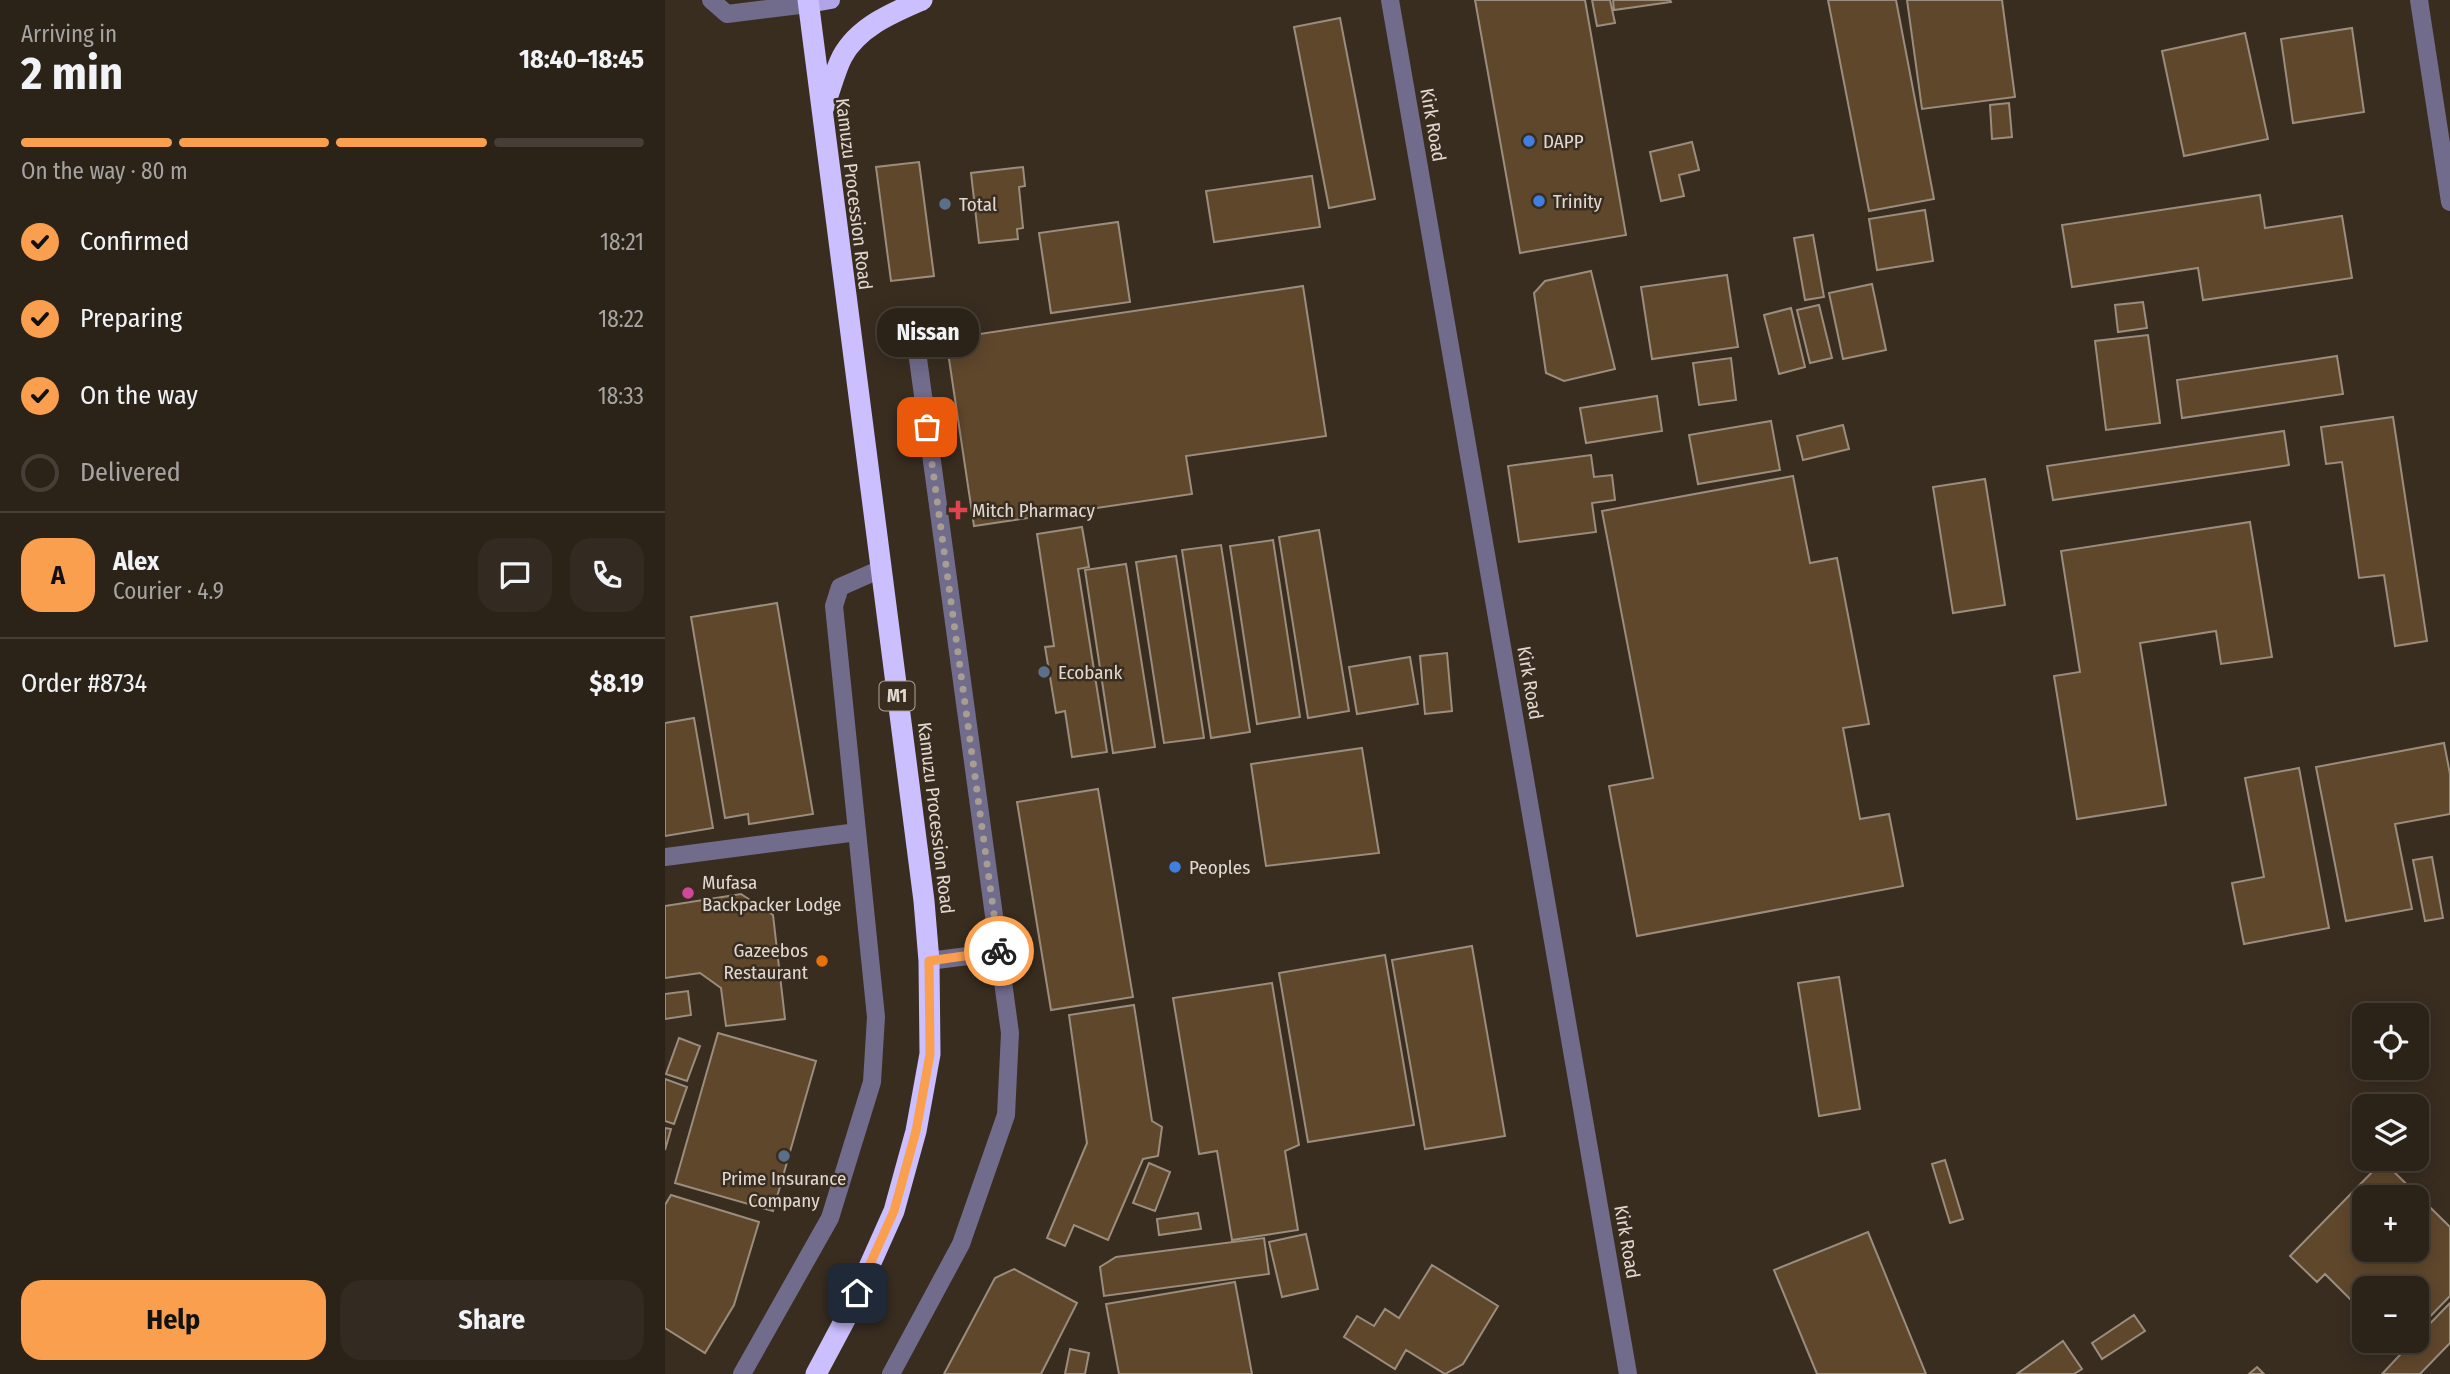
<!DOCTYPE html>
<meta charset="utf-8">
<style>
:root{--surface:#2b2218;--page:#332a21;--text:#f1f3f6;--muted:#a6a4a2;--line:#473f37;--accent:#fa9f4e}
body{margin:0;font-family:"Fira Sans Condensed",sans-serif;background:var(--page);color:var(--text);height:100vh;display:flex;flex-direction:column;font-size:26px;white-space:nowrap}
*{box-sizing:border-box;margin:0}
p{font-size:23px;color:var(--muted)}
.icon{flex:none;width:38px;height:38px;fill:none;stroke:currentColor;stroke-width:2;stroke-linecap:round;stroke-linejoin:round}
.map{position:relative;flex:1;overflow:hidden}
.panel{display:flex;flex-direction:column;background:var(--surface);width:665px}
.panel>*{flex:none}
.tools{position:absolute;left:1687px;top:1003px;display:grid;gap:14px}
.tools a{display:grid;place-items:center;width:77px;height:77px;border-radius:14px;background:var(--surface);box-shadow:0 4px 18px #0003,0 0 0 2px var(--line);font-size:35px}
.pin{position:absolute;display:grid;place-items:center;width:60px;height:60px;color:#fff;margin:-30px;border-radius:14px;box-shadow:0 4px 10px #0006}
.courier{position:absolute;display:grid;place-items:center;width:70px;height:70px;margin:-35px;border:5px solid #fa9f4e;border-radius:50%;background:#fff;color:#222;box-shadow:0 2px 9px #0007}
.bubble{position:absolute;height:49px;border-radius:21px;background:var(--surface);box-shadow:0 4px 18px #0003,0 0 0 2px var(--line);font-size:23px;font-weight:700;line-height:49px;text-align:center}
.summary em{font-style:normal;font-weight:700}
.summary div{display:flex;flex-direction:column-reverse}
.summary{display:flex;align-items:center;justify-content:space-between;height:119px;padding:0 21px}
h1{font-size:46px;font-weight:700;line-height:52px}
.bar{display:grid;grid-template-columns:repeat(4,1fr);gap:10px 7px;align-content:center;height:84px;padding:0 21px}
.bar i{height:9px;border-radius:5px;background:var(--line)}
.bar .active{background:var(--accent)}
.bar p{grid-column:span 4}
.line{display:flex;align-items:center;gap:18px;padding:0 21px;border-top:2px solid var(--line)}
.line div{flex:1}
.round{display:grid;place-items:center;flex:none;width:74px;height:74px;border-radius:21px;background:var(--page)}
ol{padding:0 21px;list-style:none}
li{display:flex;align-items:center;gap:21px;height:77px}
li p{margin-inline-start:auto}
li .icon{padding:7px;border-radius:50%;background:var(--accent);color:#111;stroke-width:4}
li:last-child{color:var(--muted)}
li i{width:38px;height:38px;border:4px solid var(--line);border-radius:50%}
.primary-button{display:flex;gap:14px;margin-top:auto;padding:14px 21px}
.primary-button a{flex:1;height:80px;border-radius:21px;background:var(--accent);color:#111;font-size:28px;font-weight:700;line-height:80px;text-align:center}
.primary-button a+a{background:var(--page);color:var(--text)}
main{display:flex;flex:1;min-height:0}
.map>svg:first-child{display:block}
.building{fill:#5f472c;stroke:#9b8d7d;stroke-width:2;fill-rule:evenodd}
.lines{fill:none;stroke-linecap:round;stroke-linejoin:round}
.minor{stroke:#716b8c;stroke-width:18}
.major{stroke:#b2a5e7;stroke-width:18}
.highway{stroke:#cbbfff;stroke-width:21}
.done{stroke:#a69d93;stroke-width:7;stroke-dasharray:0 12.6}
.route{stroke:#fa9f4e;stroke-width:9}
.shop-dot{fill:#3f7fe0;stroke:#392d20;stroke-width:2.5}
.service-dot{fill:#5c6f8a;stroke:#392d20;stroke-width:2.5}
.health-dot{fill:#e0444e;stroke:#392d20;stroke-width:2.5}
.hotel-dot{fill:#d1479c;stroke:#392d20;stroke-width:2.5}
.food-dot{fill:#e8710a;stroke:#392d20;stroke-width:2.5}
.labels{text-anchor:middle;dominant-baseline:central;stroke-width:5;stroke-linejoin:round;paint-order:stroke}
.shield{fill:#392d20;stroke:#afa59c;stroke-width:2}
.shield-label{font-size:18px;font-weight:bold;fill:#e1d9d1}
.street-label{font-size:19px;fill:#e1d9d1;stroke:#392d20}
.poi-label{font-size:19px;fill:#e1d9d1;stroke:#392d20;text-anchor:start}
</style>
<main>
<section class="panel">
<div class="summary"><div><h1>2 min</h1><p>Arriving in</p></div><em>18:40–18:45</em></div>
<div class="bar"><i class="active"></i><i class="active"></i><i class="active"></i><i></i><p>On the way · 80 m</p></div>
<ol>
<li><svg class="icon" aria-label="check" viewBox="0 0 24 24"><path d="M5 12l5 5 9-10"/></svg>Confirmed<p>18:21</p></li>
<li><svg class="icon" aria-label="check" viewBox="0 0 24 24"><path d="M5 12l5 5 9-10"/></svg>Preparing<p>18:22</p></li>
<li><svg class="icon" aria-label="check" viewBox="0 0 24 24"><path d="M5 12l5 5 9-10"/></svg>On the way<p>18:33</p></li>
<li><i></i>Delivered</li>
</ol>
<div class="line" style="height:126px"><b class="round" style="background:var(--accent);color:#111">A</b><div><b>Alex</b><p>Courier · 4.9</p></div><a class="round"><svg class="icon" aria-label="chat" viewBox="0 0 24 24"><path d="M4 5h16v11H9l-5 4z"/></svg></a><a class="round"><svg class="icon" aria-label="phone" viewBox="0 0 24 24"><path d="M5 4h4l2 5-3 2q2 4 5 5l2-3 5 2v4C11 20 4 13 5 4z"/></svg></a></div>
<div class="line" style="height:91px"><div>Order #8734</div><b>$8.19</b></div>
<div class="primary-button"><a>Help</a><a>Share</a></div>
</section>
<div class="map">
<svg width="1785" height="1374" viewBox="0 0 1785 1374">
<rect width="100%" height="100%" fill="#392d20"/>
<!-- building -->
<path class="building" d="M810 0H920L961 235 855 253Z
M927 0H945L950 23 932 26Z
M948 0H1005L1006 2 949 10Z
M1163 0H1231L1269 199 1204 211Z
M1242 0H1337L1350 97 1257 109Z
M675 18 710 199 664 208 629 27Z
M1687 28 1699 112 1628 123 1616 39Z
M1580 33 1603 139 1519 156 1497 51Z
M1344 103 1347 137 1327 139 1325 105Z
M1027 142 1034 170 1014 175 1019 196 996 201 985 152Z
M254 162 269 276 226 281 211 167Z
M358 167 360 186 354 187 358 228 352 229 353 239 314 243 306 173Z
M647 176 655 227 549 242 541 191Z
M1595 195 1600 228 1677 216 1687 278 1538 300 1533 268 1407 287 1397 225Z
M1260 210 1268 261 1212 270 1204 219Z
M453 222 465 302 386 313 374 233Z
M1148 235 1159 297 1140 300 1129 238Z
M926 271 950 369 899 381 881 373 869 293 880 281Z
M1062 275 1073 347 987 359 976 287Z
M1207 284 1221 350 1178 359 1164 293Z
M638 286 661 436 521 456 527 494 309 526 281 339Z
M1478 302 1482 328 1453 332 1450 305Z
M1154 305 1167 358 1145 363 1132 310Z
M1126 308 1140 367 1114 374 1099 315Z
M1483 335 1495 423 1441 430 1430 341Z
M1672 356 1678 394 1517 418 1512 380Z
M1066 358 1071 400 1034 405 1028 363Z
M992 396 997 431 921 443 915 408Z
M1728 417 1762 641 1730 646 1719 575 1694 578 1677 462 1661 464 1656 427Z
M1106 421 1115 470 1033 484 1024 435Z
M1178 425 1184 449 1138 460 1132 436Z
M1619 431 1624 465 1388 500 1382 466Z
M926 455 929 477 947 475 950 500 927 503 931 532 854 542 843 466Z
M1128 476 1145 563 1172 558 1204 724 1178 728 1195 819 1224 814 1238 886 972 936 944 786 988 778 937 511Z
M1320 479 1340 605 1288 613 1268 487Z
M1585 522 1607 657 1556 664 1551 631 1475 643 1501 805 1412 819 1389 676 1415 672 1396 551Z
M417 527 424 567 413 569 442 752 407 757 400 711 391 713 380 647 389 646 372 534Z
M654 530 684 711 643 718 614 537Z
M608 540 635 717 592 724 565 546Z
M556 545 585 732 546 738 517 550Z
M511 556 539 738 499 743 471 562Z
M461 564 490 747 448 753 420 570Z
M112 603 148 814 84 824 83 814 60 818 26 617Z
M782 653 787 711 760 714 755 656Z
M745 657 753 704 692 714 684 667Z
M29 718 48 828 0 836V723Z
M1779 743 1785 774V814L1730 824 1747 909 1681 921 1651 767Z
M697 748 714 853 601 866 586 764Z
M1634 768 1664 928 1579 944 1567 883 1599 877 1580 778Z
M433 789 468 997 386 1010 352 802Z
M1767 857 1778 918 1760 921 1748 860Z
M76 894 108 915 120 1019 61 1026 56 988 35 973 0 978V906Z
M807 946 840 1136 760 1149 727 960Z
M720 955 749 1125 643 1142 614 973Z
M1174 977 1195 1109 1154 1116 1133 983Z
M607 983 634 1145 620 1151 633 1230 567 1240 552 1151 534 1154 508 998Z
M23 991 26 1015 0 1019V994Z
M469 1005 487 1121 497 1127 493 1156 478 1159 443 1240 409 1225 400 1246 382 1238 422 1143 404 1015Z
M53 1033 151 1061 108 1211 10 1183Z
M14 1038 35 1046 22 1081 1 1074Z
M0 1079 22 1087 9 1124 0 1121Z
M0 1128 6 1129 0 1150Z
M1280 1160 1298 1219 1285 1223 1267 1164Z
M1718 1161 1785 1227V1296L1752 1330V1288H1699V1313L1660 1274 1652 1282 1625 1256ZM1699 1197H1752V1250H1699Z
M484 1163 505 1172 490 1211 468 1203Z
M6 1195 94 1222 69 1305 40 1353 0 1328V1205Z
M533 1213 536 1229 494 1235 492 1219Z
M1203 1232 1261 1374H1152L1109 1270Z
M641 1234 653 1289 617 1297 604 1242Z
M599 1238 604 1274 439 1296 435 1267 451 1257Z
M767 1265 833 1306 798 1364 780 1374 741 1350 730 1369 679 1337 692 1316 709 1326 720 1309 734 1318Z
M349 1269 412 1303 376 1374H279L330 1278Z
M570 1282 587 1374H454L441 1304Z
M1785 1303V1343L1755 1374H1717L1749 1340H1752V1337Z
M1469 1315 1480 1331 1437 1359 1427 1343Z
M1727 1340H1741L1734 1348Z
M1398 1341 1417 1369 1409 1374H1352Z
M405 1349 424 1353 420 1374H400Z
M1592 1367 1599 1374H1584Z"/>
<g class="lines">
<!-- minor -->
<path class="minor" d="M46 0 62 14 143 4
M725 0 963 1374
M1754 0 1785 202
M0 857 192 832
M264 961 334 952
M77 1374 165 1218 207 1082 211 1017 169 606 175 587 216 569
M226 1374 296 1244 341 1115 345 1033 251 344"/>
<!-- major -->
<path class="major" d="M143 4 166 0"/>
<!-- highway -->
<path class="highway" d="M143 0 259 901 264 961 265 1054 251 1131 229 1211 183 1314 151 1374
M158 109C165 92 169 73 177 57 193 27 227 13 257 0"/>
</g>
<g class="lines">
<!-- done -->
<path class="done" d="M262 427 334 951"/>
<!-- route -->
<path class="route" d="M192 1293 229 1211 251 1131 265 1054 264 961 334 951"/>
</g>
<!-- markers -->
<g class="shop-dot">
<circle cx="864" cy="141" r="7"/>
<circle cx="874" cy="201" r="7"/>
<circle cx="510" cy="867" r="7"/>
</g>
<g class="service-dot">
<circle cx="280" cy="204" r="7"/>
<circle cx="379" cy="672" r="7"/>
<circle cx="119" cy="1156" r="7"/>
</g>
<path class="health-dot" d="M289.5 499.5h7v7h7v7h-7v7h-7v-7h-7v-7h7z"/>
<circle class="hotel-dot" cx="23" cy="893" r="7"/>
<circle class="food-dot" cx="157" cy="961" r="7"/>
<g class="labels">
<!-- shield labels -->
<rect class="shield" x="214.5" y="681.5" width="35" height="29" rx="5"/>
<g class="shield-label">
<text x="232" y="696">M1</text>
</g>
<!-- street labels -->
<g class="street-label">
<text transform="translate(768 125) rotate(80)">Kirk Road</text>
<text transform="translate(189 194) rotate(83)">Kamuzu Procession Road</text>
<text transform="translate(865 683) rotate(80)">Kirk Road</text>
<text transform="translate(271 818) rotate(83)">Kamuzu Procession Road</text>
<text transform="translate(962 1242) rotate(80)">Kirk Road</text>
</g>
<!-- poi labels -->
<g class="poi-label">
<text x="878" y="141">DAPP</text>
<text x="888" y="201">Trinity</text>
<text x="294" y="204">Total</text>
<text x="307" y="510">Mitch Pharmacy</text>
<text x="393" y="672">Ecobank</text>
<text x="524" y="867">Peoples</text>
<text x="37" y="882">Mufasa<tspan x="37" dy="22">Backpacker Lodge</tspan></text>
<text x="143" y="950" text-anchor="end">Gazeebos<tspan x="143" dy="22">Restaurant</tspan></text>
<text x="119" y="1178" text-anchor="middle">Prime Insurance<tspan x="119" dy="22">Company</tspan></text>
</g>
</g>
</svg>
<div class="tools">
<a><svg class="icon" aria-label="locate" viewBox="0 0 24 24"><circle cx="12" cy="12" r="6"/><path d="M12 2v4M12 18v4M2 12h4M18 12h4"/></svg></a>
<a><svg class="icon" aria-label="layers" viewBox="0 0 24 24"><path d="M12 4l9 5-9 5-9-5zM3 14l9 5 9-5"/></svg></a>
<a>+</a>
<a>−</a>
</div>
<div class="pin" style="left:262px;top:427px;background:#ea580c"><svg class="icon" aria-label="bag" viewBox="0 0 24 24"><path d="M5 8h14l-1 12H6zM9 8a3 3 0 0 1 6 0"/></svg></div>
<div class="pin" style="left:192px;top:1293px;background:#1f2937"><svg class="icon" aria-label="home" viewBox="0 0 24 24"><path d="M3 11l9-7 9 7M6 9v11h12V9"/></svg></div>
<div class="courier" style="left:334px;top:951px"><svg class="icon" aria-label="bike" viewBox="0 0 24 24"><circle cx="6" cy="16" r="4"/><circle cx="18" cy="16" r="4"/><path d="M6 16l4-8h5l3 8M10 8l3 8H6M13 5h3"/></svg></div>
<div class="bubble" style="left:212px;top:308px;width:102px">Nissan</div>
</div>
</main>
